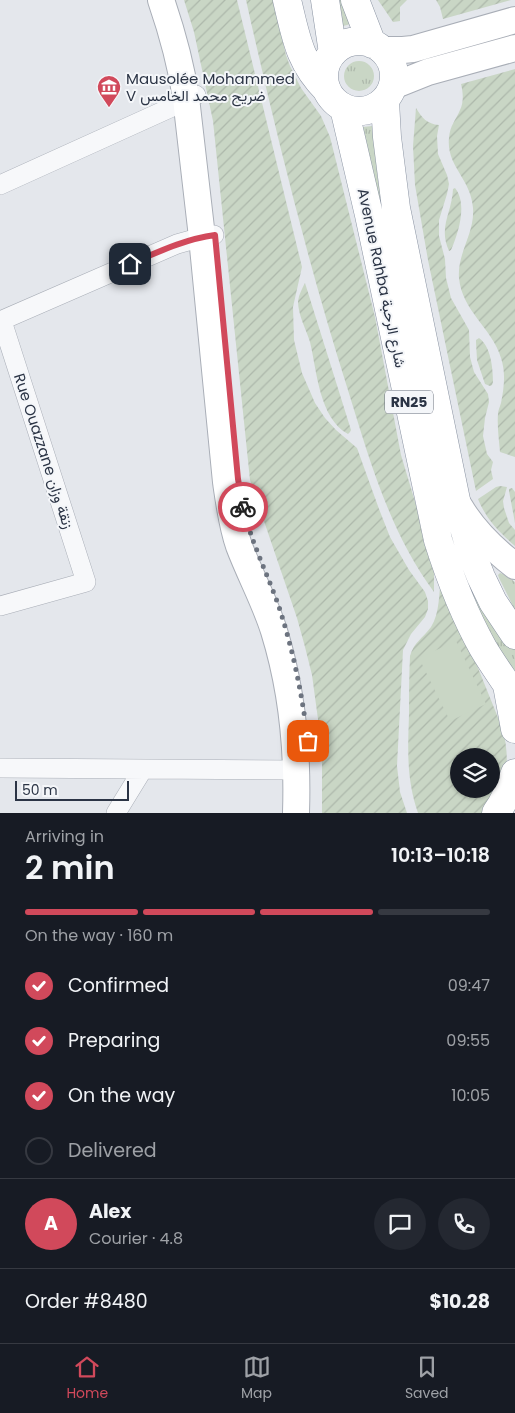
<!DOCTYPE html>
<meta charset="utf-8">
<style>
:root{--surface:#171b24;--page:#242831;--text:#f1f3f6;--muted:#9ea1a6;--line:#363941;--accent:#d1495b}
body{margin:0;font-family:Poppins,Vazirmatn,sans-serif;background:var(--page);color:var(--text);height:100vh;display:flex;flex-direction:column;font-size:19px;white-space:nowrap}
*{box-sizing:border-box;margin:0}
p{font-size:16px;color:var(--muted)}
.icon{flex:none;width:28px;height:28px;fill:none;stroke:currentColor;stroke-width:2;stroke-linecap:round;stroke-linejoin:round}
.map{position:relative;height:813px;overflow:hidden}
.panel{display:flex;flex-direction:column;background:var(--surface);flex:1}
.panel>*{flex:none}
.controls{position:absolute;left:450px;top:748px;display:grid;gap:10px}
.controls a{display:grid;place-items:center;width:50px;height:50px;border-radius:50%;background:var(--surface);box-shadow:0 1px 4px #0004;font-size:25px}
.scale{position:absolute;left:15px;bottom:12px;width:114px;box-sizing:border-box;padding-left:5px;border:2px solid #2b3445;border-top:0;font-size:14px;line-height:18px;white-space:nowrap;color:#2b3445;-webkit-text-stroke:4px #f4f6f9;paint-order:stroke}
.pin{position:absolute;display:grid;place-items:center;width:42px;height:42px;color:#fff;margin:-21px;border-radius:10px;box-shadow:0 2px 8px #0006}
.courier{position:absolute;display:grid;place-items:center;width:50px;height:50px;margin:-25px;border:4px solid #d1495b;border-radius:50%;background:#fff;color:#222;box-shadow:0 1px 6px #0007}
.overview em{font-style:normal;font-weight:600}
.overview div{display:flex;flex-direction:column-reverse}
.overview{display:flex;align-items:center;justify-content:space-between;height:85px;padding:0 25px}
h1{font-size:32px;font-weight:600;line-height:38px}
.bar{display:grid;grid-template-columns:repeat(4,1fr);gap:8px 5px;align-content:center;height:60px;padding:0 25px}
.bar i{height:6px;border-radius:4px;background:var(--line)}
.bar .selected{background:var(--accent)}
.bar p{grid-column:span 4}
.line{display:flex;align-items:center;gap:12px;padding:0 25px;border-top:1px solid var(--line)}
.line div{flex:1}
.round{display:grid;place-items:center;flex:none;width:52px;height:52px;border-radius:26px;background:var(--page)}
ol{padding:0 25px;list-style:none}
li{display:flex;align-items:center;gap:15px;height:55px}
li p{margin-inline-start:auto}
li .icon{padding:5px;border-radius:50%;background:var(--accent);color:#fff;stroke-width:4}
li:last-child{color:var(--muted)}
li i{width:28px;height:28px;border:2px solid var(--line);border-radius:50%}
.dock{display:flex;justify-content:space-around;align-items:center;height:70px;border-top:1px solid var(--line);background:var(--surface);font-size:14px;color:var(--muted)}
.dock a{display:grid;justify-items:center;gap:2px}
.dock .selected{color:var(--accent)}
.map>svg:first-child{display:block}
.grass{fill:url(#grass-tufts)}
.garden{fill:url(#garden-furrows);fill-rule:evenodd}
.pitch{fill:#c9d6c5}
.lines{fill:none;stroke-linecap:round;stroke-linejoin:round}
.street-casing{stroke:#a9aeb7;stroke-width:20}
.secondary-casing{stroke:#a9aeb7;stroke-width:28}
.highway-casing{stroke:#8b94a3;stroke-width:29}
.street{stroke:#f7f8fa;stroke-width:19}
.secondary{stroke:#fff;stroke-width:26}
.highway{stroke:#fff;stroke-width:28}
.done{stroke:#6c737f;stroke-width:5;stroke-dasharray:0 9}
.route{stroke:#d1495b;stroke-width:6}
.labels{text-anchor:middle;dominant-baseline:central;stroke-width:4;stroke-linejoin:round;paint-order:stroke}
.shield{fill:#f4f6f9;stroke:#676e7b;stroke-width:1}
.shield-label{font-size:14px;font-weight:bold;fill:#2b3445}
.poi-label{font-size:15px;fill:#2b3445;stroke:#f4f6f9;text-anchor:start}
.street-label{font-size:15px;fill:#2b3445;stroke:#f4f6f9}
</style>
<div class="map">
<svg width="515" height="813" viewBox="0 0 515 813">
<defs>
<pattern id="grass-tufts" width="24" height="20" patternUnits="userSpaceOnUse" patternTransform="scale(1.25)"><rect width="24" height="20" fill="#c9d6c5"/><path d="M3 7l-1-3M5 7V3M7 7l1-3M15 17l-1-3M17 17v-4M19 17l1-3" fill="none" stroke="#adb8ab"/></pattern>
<pattern id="garden-furrows" width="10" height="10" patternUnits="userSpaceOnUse" patternTransform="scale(1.25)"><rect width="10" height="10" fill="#c9d6c5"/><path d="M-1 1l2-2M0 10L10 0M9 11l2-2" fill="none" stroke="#adb8ab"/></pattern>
</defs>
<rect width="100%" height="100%" fill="#e4e7ec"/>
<!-- grass -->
<path class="grass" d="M338 0H344L351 24 343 26Z
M344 76a15 15 0 1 1 30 0a15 15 0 1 1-30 0Z
M372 126 378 180 383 207 501 628 515 649V682L472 600 450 540 363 127Z
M500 573 503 574 515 582V610L499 578 498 575Z"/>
<!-- garden -->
<path class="garden" d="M184 0H237L302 267 293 307 294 340 302 373 315 403 325 418 336 430 357 448 379 509 390 537 409 570 425 592 428 601V609L425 617 411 634 403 650 397 766 400 792 407 813H322V764L320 734 312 675 305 647 297 618 250 480 213 121 194 32Z
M246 0H273L286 55 290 66 301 88 321 116 330 137 375 317 401 455 422 525 434 558V592C389 531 369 458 347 387 307 260 275 130 246 0Z
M378 0H407L400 7V21L393 22Z
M436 0H511L443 19 440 7Z
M515 69V457L500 452C499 440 497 426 498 414 498 410 500 407 501 403 504 388 506 373 501 358 492 328 462 311 459 278 457 253 475 233 473 208 471 179 446 166 449 138 450 125 456 120 460 110 464 102 463 92 461 84Z
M416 108C422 118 427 124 439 125L437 136 438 154 447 175 449 184 447 194 439 220V236L445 259 446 278 451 298 469 330 470 357 474 372 488 394 489 402 485 418 483 436 487 454 493 462 491 470 493 479 476 491 428 260 415 185 413 146Z
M455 188C468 204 458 234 451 250L449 251C438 227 452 213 453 189Z
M305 283 351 430 350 432 348 434C319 418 317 371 310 342 306 329 298 315 298 301 299 294 302 289 305 283Z
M479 338C491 346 493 369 493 382L492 385 490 386 485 384 477 360 476 342V340Z
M500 486 507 487 503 501 504 508 509 523 515 530V546C499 532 486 519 478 499L496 487Z
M512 488 515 492V523L509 491V489Z
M441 576 503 730C506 743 508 757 506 770 503 781 490 802 485 813H418C406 778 408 750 409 714 409 695 409 676 410 656 414 642 423 638 431 627 440 613 439 592 441 576ZM459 756H491V789H459Z"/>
<!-- pitch -->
<path class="pitch" d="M456 641 486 704 450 721 419 658Z"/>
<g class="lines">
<!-- street casing -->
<g class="street-casing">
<path id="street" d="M0 185 170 108 186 98 196 95
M0 321 177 244 202 237 214 235
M0 606 86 582 2 321
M0 768 296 770
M116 813 143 769"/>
</g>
<!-- secondary casing -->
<g class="secondary-casing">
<path id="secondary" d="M161 0C172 32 181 65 186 98L202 237 226 482C229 503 232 526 239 546 250 575 265 602 274 631 292 689 298 752 296 813
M382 50H403L413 49 515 20
M393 86 428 72 515 48
M460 507C474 531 493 549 515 566"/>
</g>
<!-- highway casing -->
<g class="highway-casing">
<path id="highway" d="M287 0C296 37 299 62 327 90
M325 0 333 53
M355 0 372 44
M324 76a35 35 0 1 1 70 0a35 35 0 1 1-70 0Z
M385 101 387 137 396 208 456 500 471 552 481 577 493 602 515 635
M344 108 369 215 438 540C450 578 464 614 483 648 493 665 505 681 515 697
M507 685 515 729
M496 813C505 801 510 788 515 773"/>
</g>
<!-- street -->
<use href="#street" class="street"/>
<!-- secondary -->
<use href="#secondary" class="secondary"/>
<!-- highway -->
<use href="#highway" class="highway"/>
</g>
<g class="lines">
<!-- done -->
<path class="done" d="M243 507C251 541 266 571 278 604 293 649 302 694 308 741"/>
<!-- route -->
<path class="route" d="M130 264C158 252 185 239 215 235L238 479 243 507"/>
</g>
<!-- icons -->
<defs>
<g id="museum-pin" transform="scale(1.25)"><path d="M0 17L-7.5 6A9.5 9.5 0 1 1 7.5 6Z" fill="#d1495b" stroke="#f4f6f9"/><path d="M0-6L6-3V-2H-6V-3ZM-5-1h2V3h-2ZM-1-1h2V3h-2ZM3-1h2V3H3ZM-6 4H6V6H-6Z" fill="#fff"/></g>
</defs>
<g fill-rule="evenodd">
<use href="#museum-pin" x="109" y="87"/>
</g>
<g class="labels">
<!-- shield labels -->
<rect class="shield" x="385" y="390.5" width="48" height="23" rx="4"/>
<g class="shield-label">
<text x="409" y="402">RN25</text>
</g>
<!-- poi labels -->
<g class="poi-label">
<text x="126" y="78">Mausolée Mohammed<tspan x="126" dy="17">V ضريح محمد الخامس</tspan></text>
</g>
<!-- street labels -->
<g class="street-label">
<text transform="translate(382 278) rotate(78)">Avenue Rahba شارع الرحبة</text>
<text transform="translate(44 451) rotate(72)">Rue Ouazzane زنقة وزان</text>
</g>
</g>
</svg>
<div class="controls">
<a><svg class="icon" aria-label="layers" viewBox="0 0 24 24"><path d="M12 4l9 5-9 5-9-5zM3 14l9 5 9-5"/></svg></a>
</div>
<div class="scale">50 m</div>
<div class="pin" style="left:308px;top:741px;background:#ea580c"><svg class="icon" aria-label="bag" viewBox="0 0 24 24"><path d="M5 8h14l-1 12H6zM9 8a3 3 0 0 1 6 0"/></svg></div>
<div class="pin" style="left:130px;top:264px;background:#1f2937"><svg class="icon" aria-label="home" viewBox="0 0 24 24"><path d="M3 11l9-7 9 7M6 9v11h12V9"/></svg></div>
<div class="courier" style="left:243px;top:507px"><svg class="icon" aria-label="bike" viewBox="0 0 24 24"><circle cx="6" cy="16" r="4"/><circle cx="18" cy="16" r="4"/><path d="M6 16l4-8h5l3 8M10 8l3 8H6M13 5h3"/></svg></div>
</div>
<section class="panel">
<div class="overview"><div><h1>2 min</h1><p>Arriving in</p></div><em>10:13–10:18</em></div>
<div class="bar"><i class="selected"></i><i class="selected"></i><i class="selected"></i><i></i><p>On the way · 160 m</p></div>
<ol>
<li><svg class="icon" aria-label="check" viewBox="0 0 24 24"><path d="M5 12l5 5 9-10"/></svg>Confirmed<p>09:47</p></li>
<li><svg class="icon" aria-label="check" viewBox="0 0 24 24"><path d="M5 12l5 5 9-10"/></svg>Preparing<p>09:55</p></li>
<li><svg class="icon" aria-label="check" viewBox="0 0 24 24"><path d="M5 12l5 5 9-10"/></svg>On the way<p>10:05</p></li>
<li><i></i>Delivered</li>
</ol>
<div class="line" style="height:90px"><b class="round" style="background:var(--accent);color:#fff">A</b><div><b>Alex</b><p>Courier · 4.8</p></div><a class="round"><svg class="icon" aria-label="chat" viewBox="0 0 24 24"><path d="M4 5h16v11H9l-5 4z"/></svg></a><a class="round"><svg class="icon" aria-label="phone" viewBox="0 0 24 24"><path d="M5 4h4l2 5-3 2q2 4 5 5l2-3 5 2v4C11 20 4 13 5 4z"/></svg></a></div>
<div class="line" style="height:65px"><div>Order #8480</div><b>$10.28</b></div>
</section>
<nav class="dock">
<a class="selected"><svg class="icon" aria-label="home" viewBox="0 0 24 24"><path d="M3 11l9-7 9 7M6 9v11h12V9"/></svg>Home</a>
<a><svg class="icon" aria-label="map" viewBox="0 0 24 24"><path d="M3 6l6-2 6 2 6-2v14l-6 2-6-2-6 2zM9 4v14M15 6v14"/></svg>Map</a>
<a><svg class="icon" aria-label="saved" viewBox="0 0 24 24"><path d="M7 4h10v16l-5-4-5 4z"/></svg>Saved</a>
</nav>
